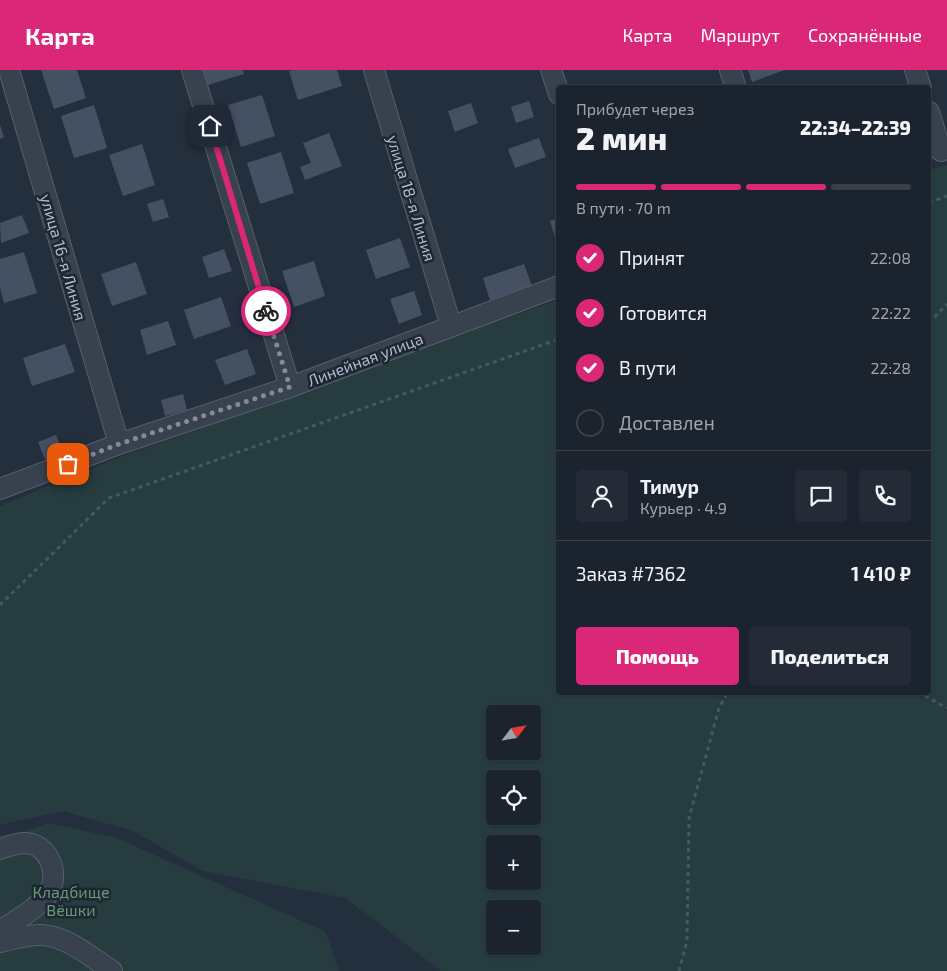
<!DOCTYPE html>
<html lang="ru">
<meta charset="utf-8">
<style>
:root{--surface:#1b232e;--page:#242b36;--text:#f1f3f6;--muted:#a0a4aa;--line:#39404a;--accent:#db2777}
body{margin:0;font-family:"Exo 2",sans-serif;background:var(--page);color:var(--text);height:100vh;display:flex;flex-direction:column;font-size:19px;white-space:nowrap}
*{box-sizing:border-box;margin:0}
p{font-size:16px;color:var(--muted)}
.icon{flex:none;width:28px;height:28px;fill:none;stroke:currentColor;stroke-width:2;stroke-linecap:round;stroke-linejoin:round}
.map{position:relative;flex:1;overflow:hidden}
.drawer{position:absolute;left:556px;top:15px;width:375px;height:610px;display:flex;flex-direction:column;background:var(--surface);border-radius:5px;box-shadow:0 1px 4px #0004,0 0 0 1px var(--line)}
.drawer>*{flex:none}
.needle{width:32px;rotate:59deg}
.buttons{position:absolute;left:486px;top:635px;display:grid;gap:10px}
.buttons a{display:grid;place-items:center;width:55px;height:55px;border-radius:5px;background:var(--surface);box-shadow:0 1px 4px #0004,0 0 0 1px var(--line);font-size:25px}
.pin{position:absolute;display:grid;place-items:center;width:42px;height:42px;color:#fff;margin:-21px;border-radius:10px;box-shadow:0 2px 8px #0006}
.courier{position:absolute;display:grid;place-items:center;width:50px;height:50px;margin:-25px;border:4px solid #db2777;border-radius:50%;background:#fff;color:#222;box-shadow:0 1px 6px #0007}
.headline em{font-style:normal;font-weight:800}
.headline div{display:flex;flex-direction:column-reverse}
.headline{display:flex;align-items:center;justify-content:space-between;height:85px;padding:0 20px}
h1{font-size:32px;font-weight:800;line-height:38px}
.bar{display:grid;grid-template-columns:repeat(4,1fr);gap:8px 5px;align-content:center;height:60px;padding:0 20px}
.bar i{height:6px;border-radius:4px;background:var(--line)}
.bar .selected{background:var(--accent)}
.bar p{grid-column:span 4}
.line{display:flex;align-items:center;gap:12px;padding:0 20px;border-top:1px solid var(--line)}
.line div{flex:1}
.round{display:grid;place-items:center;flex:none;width:52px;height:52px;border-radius:5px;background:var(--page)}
ol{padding:0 20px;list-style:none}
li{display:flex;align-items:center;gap:15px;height:55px}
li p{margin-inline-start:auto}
li .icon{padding:5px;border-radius:50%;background:var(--accent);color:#fff;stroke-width:4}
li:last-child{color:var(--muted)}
li i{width:28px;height:28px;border:2px solid var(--line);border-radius:50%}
.cta{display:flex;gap:10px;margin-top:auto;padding:10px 20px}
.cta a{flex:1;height:58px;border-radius:5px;background:var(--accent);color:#fff;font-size:20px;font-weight:800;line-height:58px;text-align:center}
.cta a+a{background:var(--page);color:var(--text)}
header{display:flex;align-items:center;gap:30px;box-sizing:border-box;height:70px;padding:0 25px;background:var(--accent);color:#fff}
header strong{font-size:24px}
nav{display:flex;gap:28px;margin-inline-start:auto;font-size:18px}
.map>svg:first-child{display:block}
.green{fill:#263c3f;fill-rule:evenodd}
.building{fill:#455162}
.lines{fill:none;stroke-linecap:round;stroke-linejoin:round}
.minor-casing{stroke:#565f6c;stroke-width:22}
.path{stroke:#44595c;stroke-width:3;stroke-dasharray:4 4;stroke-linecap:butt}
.minor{stroke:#38414e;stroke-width:20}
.done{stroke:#828b98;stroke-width:5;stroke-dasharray:0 9}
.route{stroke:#db2777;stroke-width:6}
.labels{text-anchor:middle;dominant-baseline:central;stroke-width:5;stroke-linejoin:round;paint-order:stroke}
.street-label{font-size:16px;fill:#b4bcc9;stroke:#1d2633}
.park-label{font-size:16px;fill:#6b9a76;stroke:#1d2633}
</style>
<header>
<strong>Карта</strong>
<nav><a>Карта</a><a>Маршрут</a><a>Сохранённые</a></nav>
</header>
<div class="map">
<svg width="947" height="901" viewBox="0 0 947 901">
<rect width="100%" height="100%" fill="#242f3e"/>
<!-- green -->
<path class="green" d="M947 94V901H441L345 828 203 801 133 761 63 741 0 755V436L123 386 313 320 451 267 559 230V622H929V101ZM495 644H532V681H495ZM495 709H532V746H495ZM495 774H532V811H495ZM495 839H532V876H495Z
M49 753 117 768 326 862 339 901H0V769Z"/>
<!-- building -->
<path class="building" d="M41 0H77L86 28 54 39Z
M203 0H243L244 4 208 15Z
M294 0H337L342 16 298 30 289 1Z
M748 0H785L752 12Z
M262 25 275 66 241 77 228 35Z
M529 31 534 47 516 53 511 37Z
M471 33 478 53 455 62 448 41Z
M94 35 107 78 74 88 61 46Z
M0 55 4 67 0 69Z
M329 63 342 96 305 110 300 97 311 93 303 73Z
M539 68 546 87 515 98 508 79Z
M142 74 155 115 123 126 109 85Z
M281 82 294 123 260 134 247 93Z
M163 129 169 147 153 152 147 134Z
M22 145 29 163 1 173 0 153Z
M559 148V178H558L550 151Z
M400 168 410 197 376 209 366 180Z
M224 179 232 201 209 208 202 187Z
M24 182 37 223 4 233 0 218V189Z
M314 191 325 226 294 237 282 201Z
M136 192 147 224 112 236 101 204Z
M524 194 532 216 490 230 483 208Z
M414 221 422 245 399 254 390 229Z
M221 227 231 256 194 269 184 240Z
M168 251 176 275 147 285 140 260Z
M65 274 75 302 32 316 23 288Z
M247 279 256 304 225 315 215 290Z
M183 324 187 340 165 346 161 330Z
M56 365 64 385 46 392 38 372Z"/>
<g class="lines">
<!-- minor casing -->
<g class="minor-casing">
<path id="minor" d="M9 0 119 374
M192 0 290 317
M374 0 451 256
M551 0 559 24
M730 0 736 18
M915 0 921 18
M929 42 941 81
M0 419 119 374 290 317 559 216
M0 779C8 776 17 773 26 773 48 774 59 802 50 820 42 836 15 851 0 861
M0 872C14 869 29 864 43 865 68 867 91 887 112 901"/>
</g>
<!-- path -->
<path class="path" d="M929 133 947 126
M929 253 947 234
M0 535 109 428 559 269
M918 622 947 638
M679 901 687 871 689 748 719 638 728 622"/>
<!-- minor -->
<use href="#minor" class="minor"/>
</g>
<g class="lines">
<!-- done -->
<path class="done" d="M68 394 119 374 290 317 266 241"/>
<!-- route -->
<path class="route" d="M210 56 266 241"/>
</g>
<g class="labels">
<!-- street labels -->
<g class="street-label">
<text transform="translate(412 128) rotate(73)">улица 18-я Линия</text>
<text transform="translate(64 187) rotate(74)">улица 16-я Линия</text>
<text transform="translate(365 289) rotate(-21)">Линейная улица</text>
</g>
<!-- park labels -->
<g class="park-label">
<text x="71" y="821">Кладбище<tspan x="71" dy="18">Вёшки</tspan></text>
</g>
</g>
</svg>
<div class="buttons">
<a><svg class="needle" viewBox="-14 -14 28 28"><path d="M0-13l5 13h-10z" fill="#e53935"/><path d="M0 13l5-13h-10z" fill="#a0a4aa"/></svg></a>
<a><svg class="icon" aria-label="locate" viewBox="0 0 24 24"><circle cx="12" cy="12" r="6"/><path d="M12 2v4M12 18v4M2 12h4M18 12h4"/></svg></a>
<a>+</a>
<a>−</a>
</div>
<div class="pin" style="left:68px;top:394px;background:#ea580c"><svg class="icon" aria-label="bag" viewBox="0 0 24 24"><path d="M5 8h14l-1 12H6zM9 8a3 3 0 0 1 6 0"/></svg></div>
<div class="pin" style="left:210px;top:56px;background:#1f2937"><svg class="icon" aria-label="home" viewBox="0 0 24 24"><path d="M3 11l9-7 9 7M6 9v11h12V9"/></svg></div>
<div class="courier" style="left:266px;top:241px"><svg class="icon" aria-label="bike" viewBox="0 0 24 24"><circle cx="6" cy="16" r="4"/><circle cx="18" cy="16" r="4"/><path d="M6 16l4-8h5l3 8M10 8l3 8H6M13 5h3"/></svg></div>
<section class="drawer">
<div class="headline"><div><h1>2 мин</h1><p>Прибудет через</p></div><em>22:34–22:39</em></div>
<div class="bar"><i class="selected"></i><i class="selected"></i><i class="selected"></i><i></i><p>В пути · 70 m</p></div>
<ol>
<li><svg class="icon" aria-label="check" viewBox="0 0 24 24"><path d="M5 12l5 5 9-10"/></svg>Принят<p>22:08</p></li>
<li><svg class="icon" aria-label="check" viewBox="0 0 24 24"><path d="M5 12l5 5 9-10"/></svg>Готовится<p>22:22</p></li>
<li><svg class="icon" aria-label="check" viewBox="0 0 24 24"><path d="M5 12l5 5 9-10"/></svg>В пути<p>22:28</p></li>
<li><i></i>Доставлен</li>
</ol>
<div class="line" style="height:90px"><a class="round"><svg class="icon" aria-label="person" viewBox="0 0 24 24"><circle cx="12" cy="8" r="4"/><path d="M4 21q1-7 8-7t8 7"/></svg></a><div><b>Тимур</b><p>Курьер · 4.9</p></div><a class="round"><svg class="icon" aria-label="chat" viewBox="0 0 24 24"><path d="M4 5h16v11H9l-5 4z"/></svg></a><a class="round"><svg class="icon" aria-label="phone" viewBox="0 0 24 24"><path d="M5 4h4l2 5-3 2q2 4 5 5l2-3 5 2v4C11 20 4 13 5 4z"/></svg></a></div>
<div class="line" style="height:65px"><div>Заказ #7362</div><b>1 410 ₽</b></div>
<div class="cta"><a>Помощь</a><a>Поделиться</a></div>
</section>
</div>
